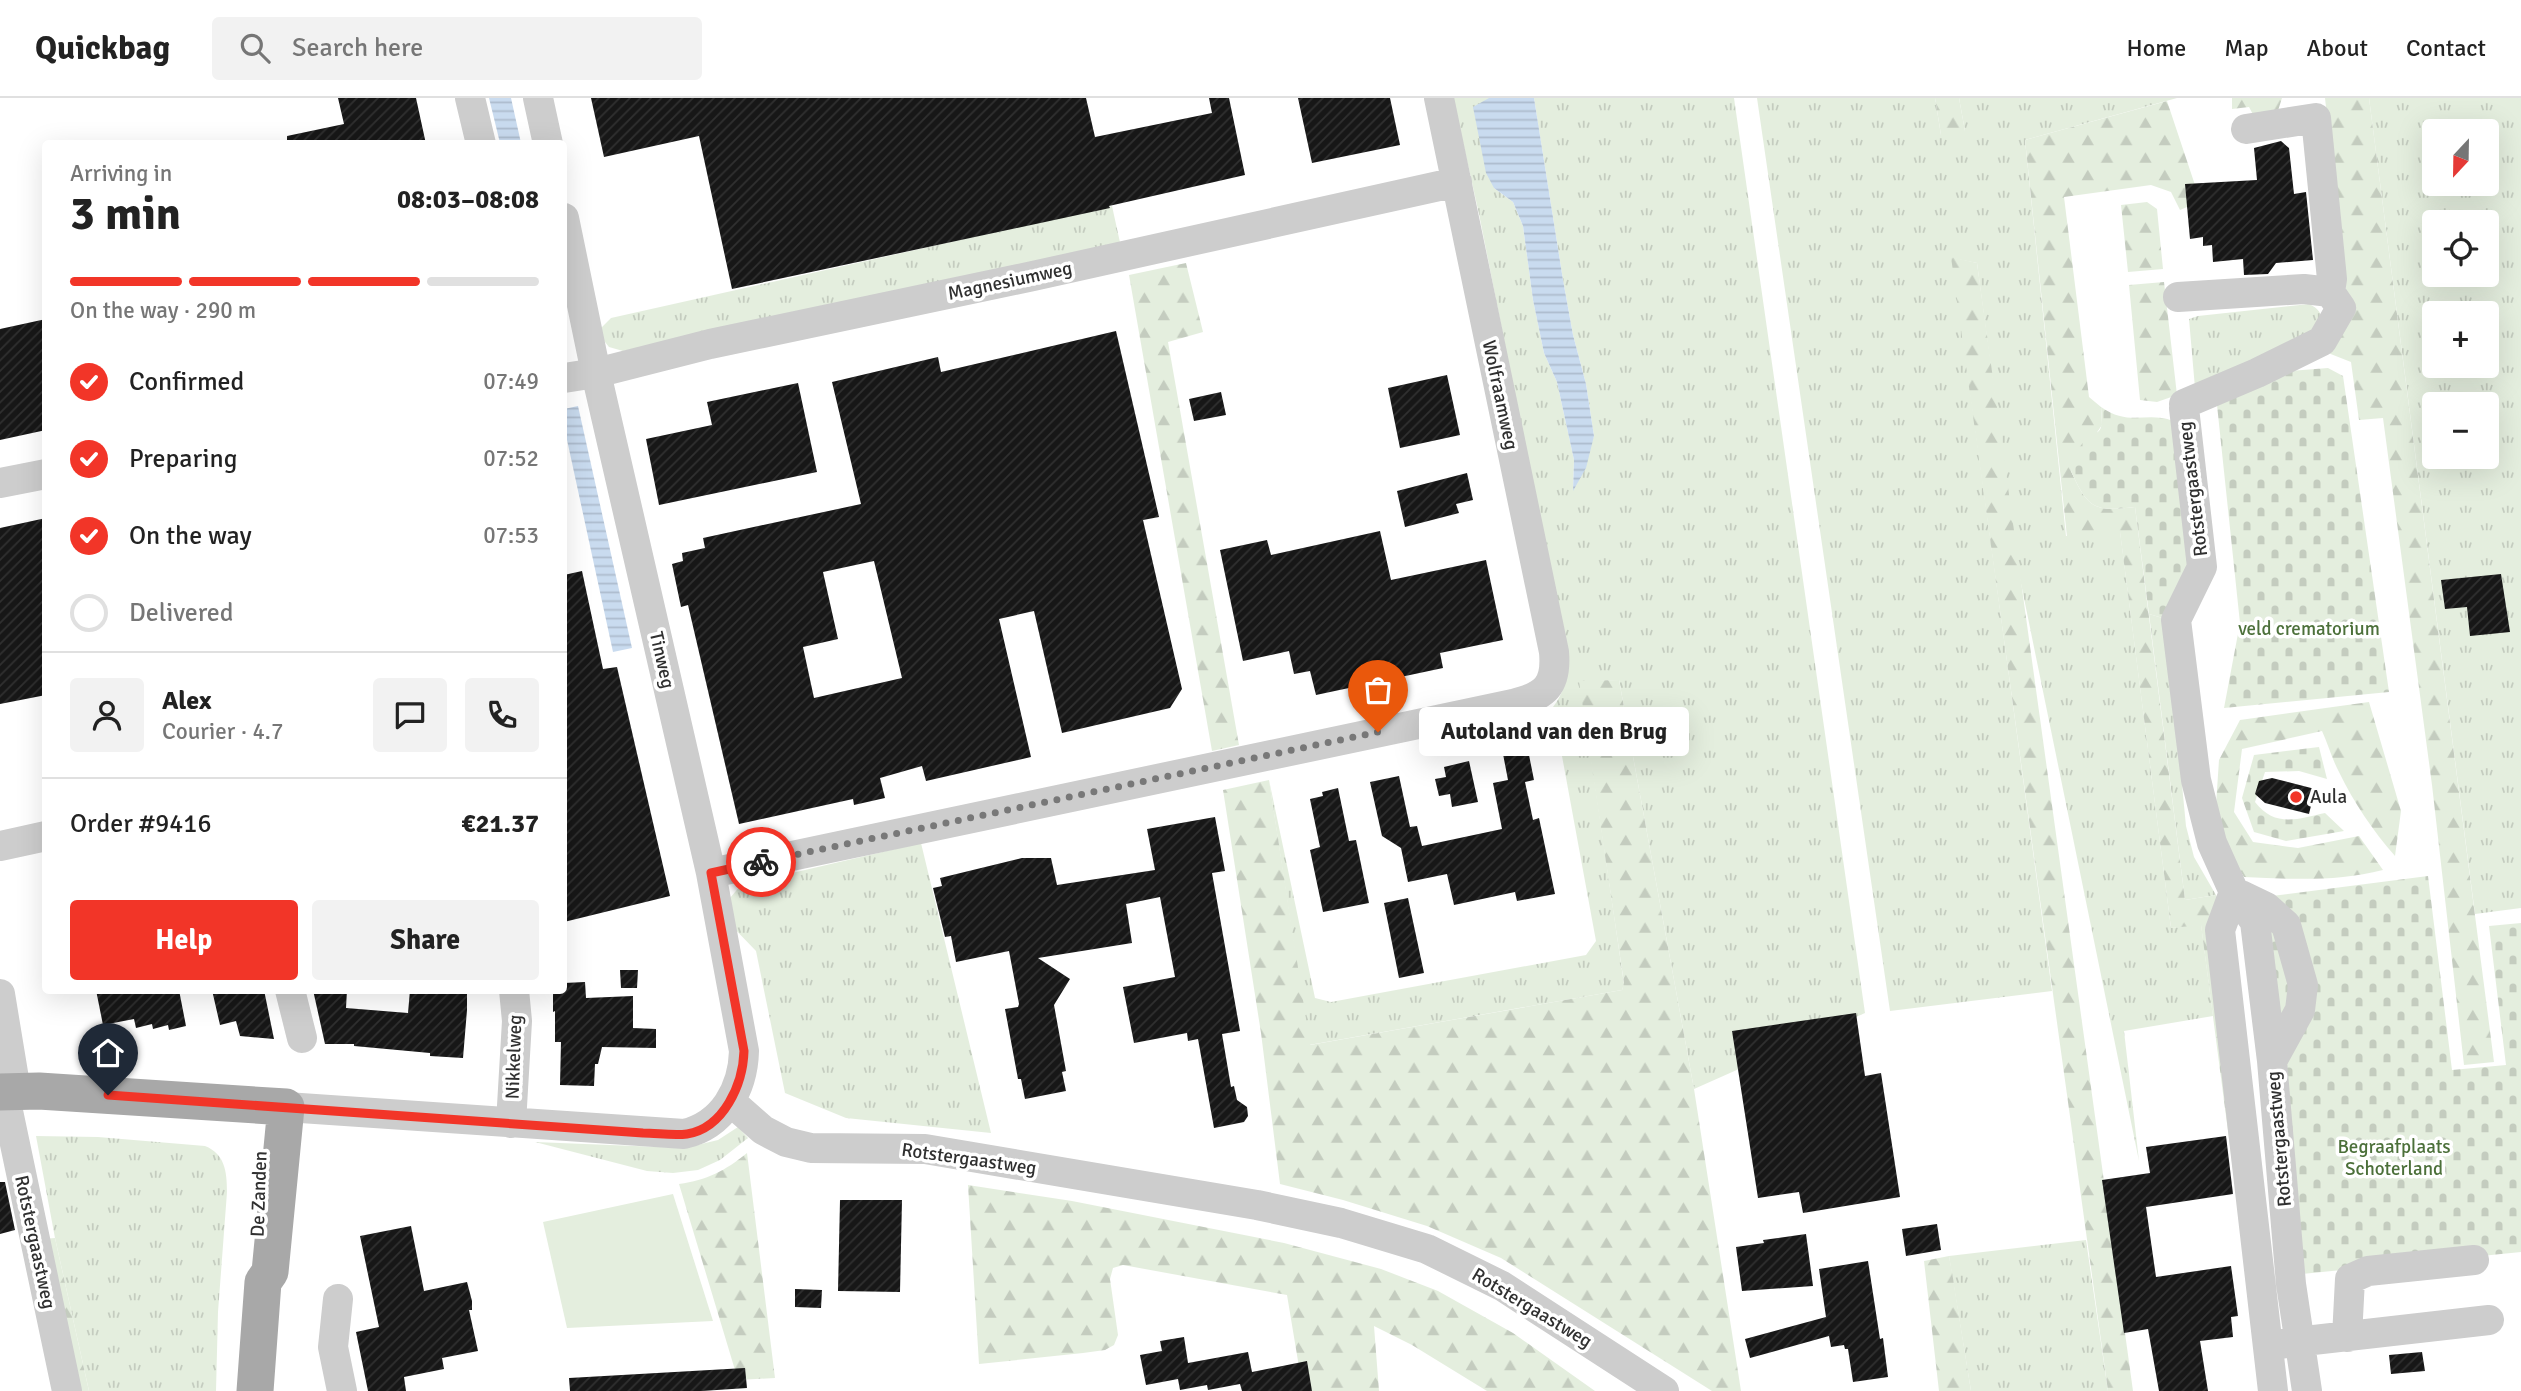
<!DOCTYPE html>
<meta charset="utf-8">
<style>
:root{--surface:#fff;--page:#f2f2f2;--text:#222;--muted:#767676;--line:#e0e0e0;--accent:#f23528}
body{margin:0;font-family:Signika,sans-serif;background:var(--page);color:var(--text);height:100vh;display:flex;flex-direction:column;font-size:26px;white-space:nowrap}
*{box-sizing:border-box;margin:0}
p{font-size:23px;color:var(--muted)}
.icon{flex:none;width:38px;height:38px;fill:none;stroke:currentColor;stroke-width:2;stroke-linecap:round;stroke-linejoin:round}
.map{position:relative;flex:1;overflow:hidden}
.panel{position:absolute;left:42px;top:42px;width:525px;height:854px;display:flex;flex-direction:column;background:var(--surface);border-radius:7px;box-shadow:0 7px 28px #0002}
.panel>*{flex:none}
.needle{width:46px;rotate:202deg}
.buttons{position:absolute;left:2422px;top:21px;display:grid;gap:14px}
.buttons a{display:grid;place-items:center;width:77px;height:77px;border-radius:7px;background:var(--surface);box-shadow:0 7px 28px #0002;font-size:35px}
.pin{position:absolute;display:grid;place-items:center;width:60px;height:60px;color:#fff;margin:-72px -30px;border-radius:50% 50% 50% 0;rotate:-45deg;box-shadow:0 0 7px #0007}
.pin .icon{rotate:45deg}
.courier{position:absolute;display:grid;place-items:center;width:70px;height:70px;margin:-35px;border:5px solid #f23528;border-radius:50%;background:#fff;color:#222;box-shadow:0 2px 9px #0007}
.bubble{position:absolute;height:49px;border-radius:7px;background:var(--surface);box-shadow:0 7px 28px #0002;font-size:23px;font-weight:700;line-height:49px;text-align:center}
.summary em{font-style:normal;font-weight:700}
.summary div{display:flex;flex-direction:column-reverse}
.summary{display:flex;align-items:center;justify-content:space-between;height:119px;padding:0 28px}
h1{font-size:46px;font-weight:700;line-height:52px}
.bar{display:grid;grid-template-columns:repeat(4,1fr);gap:10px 7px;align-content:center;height:84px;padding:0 28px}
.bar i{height:9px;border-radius:5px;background:var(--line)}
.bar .selected{background:var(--accent)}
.bar p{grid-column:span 4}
.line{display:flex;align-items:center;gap:18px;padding:0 28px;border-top:2px solid var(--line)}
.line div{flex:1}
.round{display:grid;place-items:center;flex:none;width:74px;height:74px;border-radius:7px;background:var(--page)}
ol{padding:0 28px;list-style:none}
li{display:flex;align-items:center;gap:21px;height:77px}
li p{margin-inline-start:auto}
li .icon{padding:7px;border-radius:50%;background:var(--accent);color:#fff;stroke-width:4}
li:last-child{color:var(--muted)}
li i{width:38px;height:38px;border:4px solid var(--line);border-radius:50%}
.cta{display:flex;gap:14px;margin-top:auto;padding:14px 28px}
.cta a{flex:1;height:80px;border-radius:7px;background:var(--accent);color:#fff;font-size:28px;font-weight:700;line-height:80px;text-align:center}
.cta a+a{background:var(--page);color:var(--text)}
header{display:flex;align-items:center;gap:42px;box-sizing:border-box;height:98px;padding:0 35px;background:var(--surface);border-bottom:2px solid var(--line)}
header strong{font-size:33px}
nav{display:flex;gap:38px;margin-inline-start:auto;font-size:24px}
.search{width:490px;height:63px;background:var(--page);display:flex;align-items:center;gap:18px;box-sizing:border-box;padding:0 24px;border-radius:7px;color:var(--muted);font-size:26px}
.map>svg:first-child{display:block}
.grass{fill:url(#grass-tufts);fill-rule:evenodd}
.forest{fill:url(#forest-firs)}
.cemetery{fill:url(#cemetery-stones)}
.pitch{fill:#e4eede}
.water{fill:url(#water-rules)}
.building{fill:url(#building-hatch);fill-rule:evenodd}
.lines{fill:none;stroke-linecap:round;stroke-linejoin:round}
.minor{stroke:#cdcdcd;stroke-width:30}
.major{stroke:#a8a8a8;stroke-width:37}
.done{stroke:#787878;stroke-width:7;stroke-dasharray:0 12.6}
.route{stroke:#f23528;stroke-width:9}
.poi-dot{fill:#f23528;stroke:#fff;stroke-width:2.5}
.labels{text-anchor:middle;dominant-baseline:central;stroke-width:7;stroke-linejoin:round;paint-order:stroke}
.street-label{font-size:19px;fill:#303030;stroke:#fff}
.park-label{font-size:19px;fill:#4c703a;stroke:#fff}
.poi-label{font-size:19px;fill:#303030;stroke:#fff;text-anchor:start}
</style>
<header>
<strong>Quickbag</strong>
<div class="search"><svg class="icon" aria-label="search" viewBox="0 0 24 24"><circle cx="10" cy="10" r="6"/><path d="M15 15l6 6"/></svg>Search here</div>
<nav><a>Home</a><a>Map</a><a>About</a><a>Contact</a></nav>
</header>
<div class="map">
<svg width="2521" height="1293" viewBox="0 0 2521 1293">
<defs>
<pattern id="grass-tufts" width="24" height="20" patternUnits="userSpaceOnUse" patternTransform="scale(1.75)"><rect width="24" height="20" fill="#e4eede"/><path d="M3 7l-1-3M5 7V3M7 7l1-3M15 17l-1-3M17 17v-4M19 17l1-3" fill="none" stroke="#c4ccbf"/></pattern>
<pattern id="forest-firs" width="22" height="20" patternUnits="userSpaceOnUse" patternTransform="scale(1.75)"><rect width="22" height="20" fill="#e4eede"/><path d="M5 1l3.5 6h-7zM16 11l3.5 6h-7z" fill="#c4ccbf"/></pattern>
<pattern id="cemetery-stones" width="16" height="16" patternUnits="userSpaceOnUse" patternTransform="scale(1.75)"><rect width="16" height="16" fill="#e4eede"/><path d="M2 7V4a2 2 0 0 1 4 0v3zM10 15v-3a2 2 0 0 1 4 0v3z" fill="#c4ccbf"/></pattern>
<pattern id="water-rules" width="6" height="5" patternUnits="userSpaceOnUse" patternTransform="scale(1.75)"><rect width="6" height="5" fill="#c9dbef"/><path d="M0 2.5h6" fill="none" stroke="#adbccd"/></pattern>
<pattern id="building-hatch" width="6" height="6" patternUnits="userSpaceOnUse" patternTransform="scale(1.75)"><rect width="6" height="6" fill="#171717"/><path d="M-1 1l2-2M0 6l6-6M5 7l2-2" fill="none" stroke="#303030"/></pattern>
</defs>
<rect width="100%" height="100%" fill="#fff"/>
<!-- grass -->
<path class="grass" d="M1453 0H1489L1494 90 1513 104 1523 128 1533 202 1544 255 1557 284 1574 362 1573 392 1594 338 1586 286 1573 237 1563 182 1534 0H1734L1865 915 1694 991 1619 582 1580 584 1624 886 1622 892 1309 947 1269 682 1315 900 1331 904 1586 857 1596 843 1553 609C1571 586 1565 566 1563 539L1479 116Z
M1757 0H1935L1941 37 1965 33 1959 0H2177L2025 42 2066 438 2120 433 2171 830 2201 826 2213 918 2124 933 2139 1063 2017 466 1977 165 1952 160 2052 893 1890 913Z
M2369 0H2521V810L2475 816ZM2434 33H2487V86H2434ZM2434 124H2487V177H2434ZM2434 215H2487V268H2434ZM2434 306H2487V359H2434Z
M1112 108 1121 149 623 253 609 249 597 234 611 220Z
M2309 206C2322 212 2323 219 2321 232L2195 290 2189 221 2198 218Z
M2149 516 2166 521 2186 728 2194 759 2216 797 2185 802Z
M921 745 991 1035 846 1020 785 995 756 853 729 825 724 807 741 787Z
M738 1029 748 1040 720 1062 698 1072 673 1075 647 1073 535 1044 685 1050 718 1042Z
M36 1038 98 1039 205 1048C225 1056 227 1074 227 1094L218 1214 216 1293H89L55 1140Z
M2086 1142 2108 1293H1971L1949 1158Z"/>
<!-- forest -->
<path class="forest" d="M1935 0H1959L1965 33 1961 41 1947 42 1941 37Z
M2232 0H2282L2276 19 2257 24 2249 9 2232 11Z
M2325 0H2369L2494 964 2464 967 2432 687 2383 320 2359 322 2351 264 2323 253 2348 210Z
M2167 3 2195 87 2187 109 2180 112 2171 94 2151 87 2064 99 2089 299 2101 309 2102 327 2071 373C2088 411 2095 414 2135 409L2185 802 2216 797 2221 808 2262 1293 2201 827 2171 830 2120 434 2067 439 2025 42Z
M2147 104 2157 111 2163 171 2128 174 2121 107Z
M1951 159 1977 165 2133 1293H2108Z
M1186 165 1203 234 1168 244 1239 647 1212 653 1129 177Z
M2164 184 2177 297 2157 304 2140 302 2129 187Z
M1619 582 1694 991 1741 1293H1712L1501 1160 1427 1128 1343 1102 1280 1086 1261 935 1223 692 1269 682 1310 947 1622 892 1624 885 1579 583Z
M2369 604 2401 713 2395 758C2373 733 2354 705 2339 674 2332 661 2328 646 2322 633L2242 651 2234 714 2253 744 2298 750 2359 738 2383 772C2337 784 2291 781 2244 779L2222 744 2216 707 2219 662 2240 622Z
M747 1055 775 1280 738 1282 679 1086C707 1082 725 1073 747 1055Z
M968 1087 1072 1103 1284 1145 1381 1171 1438 1193 1513 1235 1595 1293H1487L1412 1247 1374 1228 1379 1293H1303L1287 1197 1123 1167 1113 1170 1110 1181 1118 1237 1114 1247 1105 1252 1083 1255 979 1266Z
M55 1140 89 1293H75L42 1141Z
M1949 1158 1952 1174 1971 1293H1939L1924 1163Z"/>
<!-- cemetery -->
<path class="cemetery" d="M2328 270 2343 278 2389 594 2224 610 2240 525 2217 307 2290 273Z
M2101 309C2129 329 2147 313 2173 323L2190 472 2166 521 2149 516 2135 409C2095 414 2088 411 2071 373 2073 364 2075 354 2082 346 2097 327 2104 344 2101 309Z
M2319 649 2327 681 2299 673 2265 674 2255 704C2275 730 2298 721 2325 715L2344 733 2286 743 2254 734 2242 700 2254 657Z
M2428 778 2452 972 2506 967 2489 828 2521 825V1154L2302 1176 2256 800Z"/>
<!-- pitch -->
<path class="pitch" d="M673 1096 713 1223 567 1230 543 1124Z"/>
<!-- water -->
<path class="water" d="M489 0H511L521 45H500Z
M1489 0H1534L1563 182 1573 237 1586 286 1594 338 1586 370 1573 393 1574 362 1557 284 1544 255 1533 202 1523 128 1513 104 1494 90 1486 75 1473 9Z
M578 308 632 550 613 554 564 328V311Z"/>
<!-- building -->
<path class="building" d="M338 0H416L426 46H287V38L344 26Z
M591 0H1086L1095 39 1212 15 1209 0H1229L1245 77 1109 108 1110 110 732 191 699 38 604 59Z
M1298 0H1390L1400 47 1312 65Z
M2281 43 2289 50 2294 96 2306 94 2313 162 2276 165 2268 176 2244 177 2243 161 2213 164 2212 147 2203 148V139L2190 141 2185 86 2257 82 2254 50Z
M46 221V332L0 342V231Z
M1116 233 1159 419 1143 422 1182 591 1170 610 1062 635 1034 513 999 521 1031 659 926 683 922 668 880 680 885 700 854 707 853 701 739 726 688 507 681 509 672 466 683 463 682 455 705 450 703 440 861 406 832 284 938 259 941 274ZM874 463 902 580 814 600 803 549 838 541 823 474Z
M1447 277 1460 337 1400 350 1388 290Z
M798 285 817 374 659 407 646 341 712 327 707 304Z
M1221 294 1226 317 1194 323 1189 301Z
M1467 375 1473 402 1456 406 1459 415 1405 429 1397 393Z
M46 420V597L0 606V430Z
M1380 433 1391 482 1486 462 1503 542 1440 555 1443 570 1316 597 1310 573 1294 576 1289 553 1243 563 1220 452 1267 442 1271 457Z
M582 473 603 571 617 569 670 798 564 824V477Z
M2501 476 2510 534 2470 538 2467 509 2445 511 2441 482Z
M1528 652 1534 682 1525 684 1533 722 1539 720 1555 796 1517 803 1515 794 1454 807 1447 776 1408 784 1401 750 1382 738 1370 684 1399 678 1410 729 1417 728 1422 748 1502 731 1493 685 1508 682 1503 656Z
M1469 663 1478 704 1452 709 1450 696 1439 698 1435 681 1446 679 1444 669Z
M2272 680 2315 691 2309 716 2265 705 2255 696 2259 683Z
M1338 690 1349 743 1356 742 1369 805 1323 814 1310 752 1320 749 1310 701 1323 698 1322 694Z
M1215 719 1225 773 1212 775 1240 933 1222 936 1231 989 1234 988 1237 1002 1247 1009 1248 1018 1244 1024 1214 1030 1198 941 1188 943 1187 935 1134 945 1123 889 1175 879 1160 799 1126 806 1132 845 1038 860 1070 881 1054 907 1066 973 1062 974 1066 993 1025 1001 1021 981H1018L1005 911 1018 909 1019 906 1009 853 956 864 951 838 945 839 933 790 942 788 940 780 1022 760H1051L1057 787 1155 772 1147 731Z
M1408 800 1424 875 1399 880 1384 805Z
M620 872H638L637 890H621Z
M585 884 586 900 633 898V930L656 931V950L602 949 598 966H595L594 988 560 987 561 944H555V913L553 914V892H564V885Z
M96 892H179L186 928 169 932 168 927 153 931 152 926 136 930 134 921 103 927Z
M212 892H264L274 941 240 938 236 923 220 927Z
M313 892H347L346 910 408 915 410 892H467V912L463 960 430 958V955L354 948V946H325Z
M1856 915 1865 978 1881 975 1900 1099 1803 1115 1799 1094 1758 1100 1732 933Z
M2226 1038 2233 1096 2146 1109 2156 1179 2231 1168 2238 1218 2231 1219 2233 1239 2200 1243 2208 1293H2159L2148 1231 2124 1235 2102 1082 2150 1075 2146 1049Z
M0 1084H5L15 1132 0 1136Z
M840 1102H902L900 1194 838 1193Z
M1937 1126 1941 1152 1906 1158 1902 1131Z
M411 1128 424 1193 467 1184 472 1203V1212H469L478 1253 442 1260 444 1271 404 1279 406 1293H368L356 1234 379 1229 360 1138Z
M1806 1136 1813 1188 1742 1193 1736 1149 1764 1145 1763 1142Z
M1868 1163 1880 1241 1883 1240 1888 1279 1853 1284 1848 1251H1845L1844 1247 1831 1249 1829 1238 1750 1260 1745 1241 1826 1219 1819 1171Z
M795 1191 822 1192 821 1210 795 1209Z
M1184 1239 1188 1265 1248 1254 1252 1274 1307 1263 1312 1293H1242L1240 1286 1208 1292 1207 1287 1180 1292 1178 1281 1146 1287 1140 1257 1162 1253 1160 1243Z
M2422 1254 2425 1273 2391 1276 2389 1257Z
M745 1270 747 1290 702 1293H570L569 1280Z"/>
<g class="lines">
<!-- minor -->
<path class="minor" d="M470 0 481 46
M538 0 548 46
M2246 31 2316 20 2332 181 2330 194
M2178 199 2304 191 2330 194 2341 210 2322 243 2257 275 2184 306
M564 280 596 275 710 246 1033 178 1457 84
M2184 310 2202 469 2176 522 2196 682 2212 745 2234 794 2255 824 2272 963 2291 1186 2307 1293
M0 385 46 376
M0 748 46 738
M711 775 1513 606C1545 598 1557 588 1554 554L1439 0
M2234 794 2220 832 2273 1293
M2241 797 2266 809 2286 827 2303 887 2300 912 2272 963
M290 892 302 940
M0 896 16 993
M4 994 67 1293
M730 1003 763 1032 786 1044 811 1050 925 1051 1257 1107 1341 1125 1427 1151 1502 1188 1664 1293
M286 1009 684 1036C723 1027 743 991 744 953L711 775 596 275 564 120
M511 1025 517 923 514 892
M338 1201 333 1249 342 1293
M2347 1239 2350 1181 2368 1173 2474 1162
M2279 1246 2489 1222"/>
<!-- major -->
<path class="major" d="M0 994 39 993 286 1009 270 1174 263 1184 255 1293"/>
</g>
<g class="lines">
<!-- done -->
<path class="done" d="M761 764 1378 634"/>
<!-- route -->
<path class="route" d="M108 997 643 1035C657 1035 673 1038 687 1036 724 1030 743 986 744 953L711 775 761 764"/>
</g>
<!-- markers -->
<circle class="poi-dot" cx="2296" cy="699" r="7"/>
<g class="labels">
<!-- street labels -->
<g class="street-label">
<text transform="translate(1010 183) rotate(-12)">Magnesiumweg</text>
<text transform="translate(1500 297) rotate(78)">Wolfraamweg</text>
<text transform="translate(2193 391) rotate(-97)">Rotstergaastweg</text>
<text transform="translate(662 562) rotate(77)">Tinweg</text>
<text transform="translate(514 959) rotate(-88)">Nikkelweg</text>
<text transform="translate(2279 1041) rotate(-95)">Rotstergaastweg</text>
<text transform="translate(969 1061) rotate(8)">Rotstergaastweg</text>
<text transform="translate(259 1096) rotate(-88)">De Zanden</text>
<text transform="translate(35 1144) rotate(78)">Rotstergaastweg</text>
<text transform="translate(1532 1210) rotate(31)">Rotstergaastweg</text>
</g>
<!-- park labels -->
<g class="park-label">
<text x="2309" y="531">veld crematorium</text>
<text x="2394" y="1049">Begraafplaats<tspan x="2394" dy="22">Schoterland</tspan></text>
</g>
<!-- poi labels -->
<g class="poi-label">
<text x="2310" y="699">Aula</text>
</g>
</g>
</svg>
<div class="buttons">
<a><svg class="needle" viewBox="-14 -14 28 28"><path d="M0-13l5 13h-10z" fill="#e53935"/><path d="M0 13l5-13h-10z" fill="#767676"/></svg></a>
<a><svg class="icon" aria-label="locate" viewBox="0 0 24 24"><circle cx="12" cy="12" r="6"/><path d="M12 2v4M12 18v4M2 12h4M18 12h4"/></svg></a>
<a>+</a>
<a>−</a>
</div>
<div class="pin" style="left:1378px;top:634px;background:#ea580c"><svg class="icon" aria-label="bag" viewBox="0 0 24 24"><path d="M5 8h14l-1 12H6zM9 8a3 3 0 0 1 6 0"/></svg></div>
<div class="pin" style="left:108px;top:997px;background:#1f2937"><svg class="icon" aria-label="home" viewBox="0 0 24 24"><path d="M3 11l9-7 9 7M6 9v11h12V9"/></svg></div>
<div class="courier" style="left:761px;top:764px"><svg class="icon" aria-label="bike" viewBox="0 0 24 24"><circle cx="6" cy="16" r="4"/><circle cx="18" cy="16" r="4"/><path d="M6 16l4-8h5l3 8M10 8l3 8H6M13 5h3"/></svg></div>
<div class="bubble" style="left:1419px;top:609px;width:270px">Autoland van den Brug</div>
<section class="panel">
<div class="summary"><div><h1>3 min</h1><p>Arriving in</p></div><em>08:03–08:08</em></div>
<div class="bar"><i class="selected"></i><i class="selected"></i><i class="selected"></i><i></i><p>On the way · 290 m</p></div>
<ol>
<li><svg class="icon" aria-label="check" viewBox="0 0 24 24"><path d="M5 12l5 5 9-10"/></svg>Confirmed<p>07:49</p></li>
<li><svg class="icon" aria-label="check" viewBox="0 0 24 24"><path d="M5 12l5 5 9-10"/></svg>Preparing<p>07:52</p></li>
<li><svg class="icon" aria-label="check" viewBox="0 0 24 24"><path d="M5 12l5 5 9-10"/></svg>On the way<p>07:53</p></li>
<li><i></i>Delivered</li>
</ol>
<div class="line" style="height:126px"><a class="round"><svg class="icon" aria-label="person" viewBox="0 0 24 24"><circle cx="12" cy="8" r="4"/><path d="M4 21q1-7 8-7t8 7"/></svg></a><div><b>Alex</b><p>Courier · 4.7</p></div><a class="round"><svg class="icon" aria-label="chat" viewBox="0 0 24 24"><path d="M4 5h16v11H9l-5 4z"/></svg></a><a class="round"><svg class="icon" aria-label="phone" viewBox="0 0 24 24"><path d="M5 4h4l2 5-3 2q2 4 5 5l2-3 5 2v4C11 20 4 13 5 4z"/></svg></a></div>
<div class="line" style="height:91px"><div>Order #9416</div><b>€21.37</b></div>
<div class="cta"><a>Help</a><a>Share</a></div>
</section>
</div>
